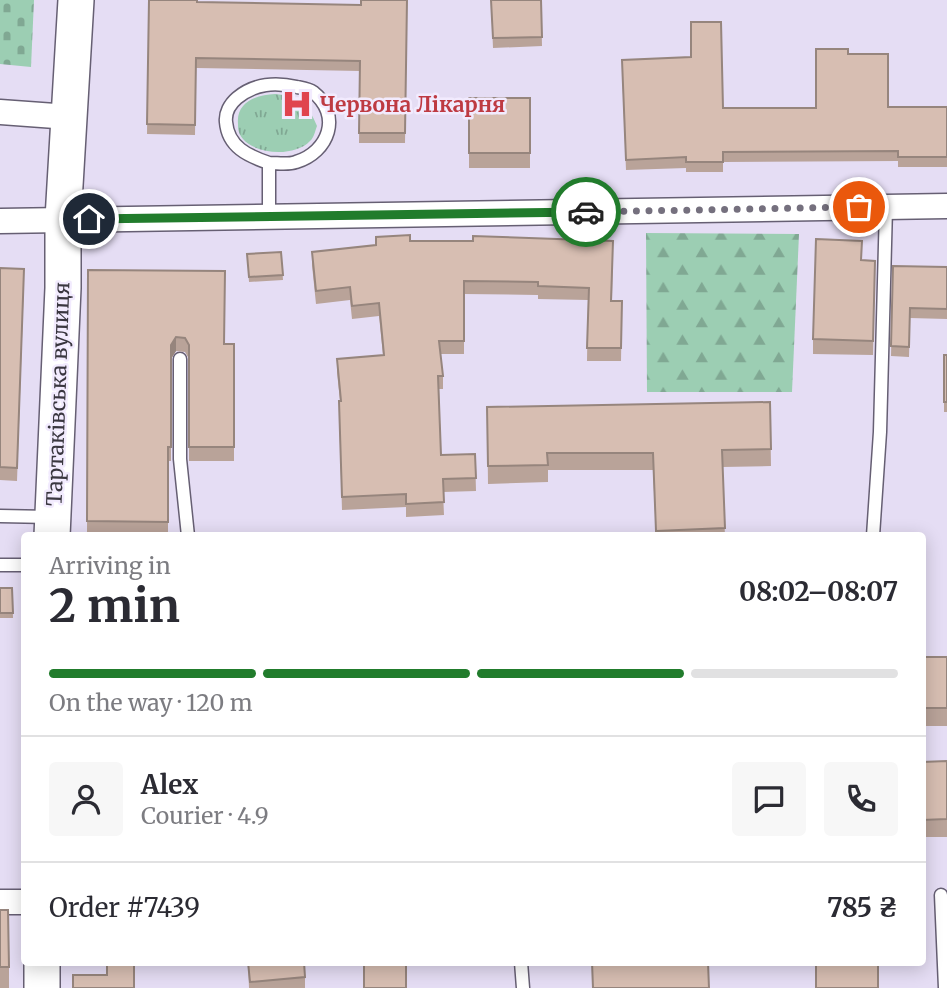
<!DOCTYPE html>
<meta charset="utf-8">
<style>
:root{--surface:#fff;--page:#f7f7f7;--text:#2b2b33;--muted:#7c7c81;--line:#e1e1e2;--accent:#217c2c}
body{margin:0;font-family:Merriweather,serif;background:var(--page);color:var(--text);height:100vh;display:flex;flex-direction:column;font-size:26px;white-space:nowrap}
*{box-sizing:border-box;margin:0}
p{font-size:23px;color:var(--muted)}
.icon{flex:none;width:38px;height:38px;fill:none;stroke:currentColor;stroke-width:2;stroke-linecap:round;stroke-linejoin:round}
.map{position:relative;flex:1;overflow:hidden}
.drawer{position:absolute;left:21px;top:532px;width:905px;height:434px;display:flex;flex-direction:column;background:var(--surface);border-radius:7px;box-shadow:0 4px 18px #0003}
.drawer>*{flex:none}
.pin{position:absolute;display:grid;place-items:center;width:60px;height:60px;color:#fff;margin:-30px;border:4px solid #fff;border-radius:50%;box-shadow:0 2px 7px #0007}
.courier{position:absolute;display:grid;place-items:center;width:70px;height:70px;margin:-35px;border:5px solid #217c2c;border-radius:50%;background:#fff;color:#222;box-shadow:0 2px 9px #0007}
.summary em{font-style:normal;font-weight:700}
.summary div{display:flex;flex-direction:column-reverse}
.summary{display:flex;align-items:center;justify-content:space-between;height:119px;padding:0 28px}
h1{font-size:46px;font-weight:700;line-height:52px}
.bar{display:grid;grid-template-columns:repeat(4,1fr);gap:10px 7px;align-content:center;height:84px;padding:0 28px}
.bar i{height:9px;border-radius:5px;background:var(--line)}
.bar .current{background:var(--accent)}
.bar p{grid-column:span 4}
.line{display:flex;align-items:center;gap:18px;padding:0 28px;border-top:2px solid var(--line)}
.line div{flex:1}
.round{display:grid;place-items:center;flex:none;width:74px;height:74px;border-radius:7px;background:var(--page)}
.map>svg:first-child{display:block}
.grass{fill:url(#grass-tufts)}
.forest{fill:url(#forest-firs)}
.cemetery{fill:url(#cemetery-stones)}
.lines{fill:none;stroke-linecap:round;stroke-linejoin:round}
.lane-casing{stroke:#665f73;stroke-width:15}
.street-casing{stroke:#665f73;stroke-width:27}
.secondary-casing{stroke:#665f73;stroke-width:38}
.lane{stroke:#fff;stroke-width:12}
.street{stroke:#fff;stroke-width:24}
.secondary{stroke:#fff;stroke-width:35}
.wall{fill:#b9a399}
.shaded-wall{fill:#96857d}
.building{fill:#d7beb2;stroke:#96857d;stroke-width:2}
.done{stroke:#75707e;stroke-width:7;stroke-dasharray:0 12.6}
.route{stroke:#217c2c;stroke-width:9}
.labels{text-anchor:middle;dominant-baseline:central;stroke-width:5;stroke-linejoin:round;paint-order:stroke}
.health-label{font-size:21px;font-weight:bold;fill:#be3a42;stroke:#f2ebfe;text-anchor:start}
.street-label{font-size:21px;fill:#39363f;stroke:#f2ebfe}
</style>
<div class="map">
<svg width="947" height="988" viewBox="0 0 947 988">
<defs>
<pattern id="grass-tufts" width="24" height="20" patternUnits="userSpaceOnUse" patternTransform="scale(1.75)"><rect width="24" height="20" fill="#9cceb3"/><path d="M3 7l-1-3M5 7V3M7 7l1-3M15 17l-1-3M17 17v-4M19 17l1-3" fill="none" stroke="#80a893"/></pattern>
<pattern id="forest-firs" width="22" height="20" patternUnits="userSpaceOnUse" patternTransform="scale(1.75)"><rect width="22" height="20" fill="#9cceb3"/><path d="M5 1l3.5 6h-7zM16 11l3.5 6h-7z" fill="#80a893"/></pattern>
<pattern id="cemetery-stones" width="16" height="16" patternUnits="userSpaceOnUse" patternTransform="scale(1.75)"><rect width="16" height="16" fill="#9cceb3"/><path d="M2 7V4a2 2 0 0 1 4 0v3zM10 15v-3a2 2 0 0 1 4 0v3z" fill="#80a893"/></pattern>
</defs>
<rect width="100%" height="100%" fill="#e5ddf4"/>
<!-- grass -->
<path class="grass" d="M275 94C298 96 309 105 317 126 315 131 314 138 310 141 295 157 257 155 243 139 239 134 238 131 238 124 236 102 256 95 275 94Z"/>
<!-- forest -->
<path class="forest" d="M646 233 799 234 792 392H647Z"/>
<!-- cemetery -->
<path class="cemetery" d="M0 0H34L31 67 0 64Z"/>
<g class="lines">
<!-- lane casing -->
<g class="lane-casing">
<path id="lane" d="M269 163C278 163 288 165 296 162 329 152 342 115 313 92 309 89 302 88 297 87 275 82 255 83 237 98 230 104 225 113 226 122 228 147 248 156 269 163V218
M180 359V459L188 536
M0 516 50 517
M873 536 880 432 886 207
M0 565H24
M941 895 945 988
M521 962 523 988"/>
</g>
<!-- street casing -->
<g class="street-casing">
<path id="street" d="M0 112 69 117
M0 221 947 206
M0 902H24"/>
</g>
<!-- secondary casing -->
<g class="secondary-casing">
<path id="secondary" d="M52 536 63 288V219L76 0
M42 962V988"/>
</g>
<!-- lane -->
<use href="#lane" class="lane"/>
<!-- street -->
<use href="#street" class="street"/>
<!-- secondary -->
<use href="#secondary" class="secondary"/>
</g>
<!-- wall -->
<path class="wall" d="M149 0 197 2 361 5 407 0 405 143H359L360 71 196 68 195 135 147 134Z
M491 0H541L542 46 493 48Z
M848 54 888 107H947V167H898V161L723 162V172H686V168L626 170 622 70 723 108H816Z
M469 98H530V168H469Z
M410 241H613L612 301H622L621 361H587L588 300 538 299V295L464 294V354H440L443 376V389H439L441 455 475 454 476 491 443 492 444 515 406 517V507L342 510 339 414 340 401 337 372V359L383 355 379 316 352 319 350 300 316 304 312 265V252Z
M281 252 283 280 249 282 247 254Z
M861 260 875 261 873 355 813 354V339Z
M893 266 947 267V319L910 318 909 357 891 356Z
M0 268 24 282 17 481 0 480Z
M88 270 225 344H234V461H189V359L185 352 176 351 171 359V461H168V536H87Z
M944 355H947V412H944Z
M770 402 771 466 722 467 725 536H656L653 470H548V482L488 484 487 407Z
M0 588H12L13 618H0Z
M922 657H947V726H922Z
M947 761V837H922V762Z
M0 910 9 967V988H0Z
M248 962 305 977V988H249Z"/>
<!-- shaded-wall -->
<path class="shaded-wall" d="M176 337V351L171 359V345Z"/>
<!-- building -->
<path class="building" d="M149 0H197V2L361 5V0H407L405 133H359L360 61 196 58 195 125 147 124Z
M491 0H541L542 37 493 38Z
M691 22H721L723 108H816V49H848V54H888V107H947V157H898V151L723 152V162H686V157L626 160 622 60 691 57Z
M469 98H530V153H469Z
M410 235V241H473V236L613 241 611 301H622L621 348H587L589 288 538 286V282L464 281V341H439L443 376H438L441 455 475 454 476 478 443 479 444 502 406 504V494L342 497 339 401H341L337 359 384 355 379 303 352 306 350 287 316 291 312 252 376 245V237Z
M816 239 862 241 861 260 875 261 873 341 813 339Z
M281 252 283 275 249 277 247 254Z
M893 266 947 267V309L910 308 909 347 891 346Z
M0 268 24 269 17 468 0 467Z
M88 270 225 271 224 344H234V447H189V345L185 338 176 337 171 345V447H168V522L87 521Z
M944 355H947V402H944Z
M770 402 771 449 722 450 725 528 656 531 653 453H547L548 465 488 466 487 407Z
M0 588H12L13 613H0Z
M922 657H947V708H922Z
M947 761V819L922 820V762Z
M0 910H8L9 967H0Z
M107 962H134V988H73V975H107Z
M248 962H304L305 977 250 982Z
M364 962H406V988H364Z
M592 962H708L709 988H593Z
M816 962H878V988H816Z"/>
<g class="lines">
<!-- done -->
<path class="done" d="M586 212 859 207"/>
<!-- route -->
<path class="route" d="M89 219 586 212"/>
</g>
<!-- icons -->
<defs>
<g id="hospital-bare" transform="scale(2.415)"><path d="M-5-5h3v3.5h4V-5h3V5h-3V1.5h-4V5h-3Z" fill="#e0444e" stroke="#f2ebfe" stroke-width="2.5" paint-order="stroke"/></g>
</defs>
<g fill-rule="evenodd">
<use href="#hospital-bare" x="297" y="104"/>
</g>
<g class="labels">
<!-- health labels -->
<g class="health-label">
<text x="320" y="104">Червона Лікарня</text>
</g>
<!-- street labels -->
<g class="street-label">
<text transform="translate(58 394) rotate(-88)">Тартаківська вулиця</text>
</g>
</g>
</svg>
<div class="pin" style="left:859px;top:207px;background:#ea580c"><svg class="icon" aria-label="bag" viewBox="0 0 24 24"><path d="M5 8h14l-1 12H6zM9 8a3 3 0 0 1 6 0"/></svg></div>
<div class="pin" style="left:89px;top:219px;background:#1f2937"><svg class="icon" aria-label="home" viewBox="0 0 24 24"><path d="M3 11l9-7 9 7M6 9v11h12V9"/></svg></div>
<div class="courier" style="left:586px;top:212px"><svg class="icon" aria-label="car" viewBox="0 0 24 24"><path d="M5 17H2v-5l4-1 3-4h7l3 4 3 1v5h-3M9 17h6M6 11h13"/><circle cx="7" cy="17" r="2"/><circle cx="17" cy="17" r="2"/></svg></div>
<section class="drawer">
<div class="summary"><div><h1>2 min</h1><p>Arriving in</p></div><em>08:02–08:07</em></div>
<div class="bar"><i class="current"></i><i class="current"></i><i class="current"></i><i></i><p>On the way · 120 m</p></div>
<div class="line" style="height:126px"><a class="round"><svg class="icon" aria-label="person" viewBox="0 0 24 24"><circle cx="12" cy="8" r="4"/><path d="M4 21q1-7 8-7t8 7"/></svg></a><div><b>Alex</b><p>Courier · 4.9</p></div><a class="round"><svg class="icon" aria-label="chat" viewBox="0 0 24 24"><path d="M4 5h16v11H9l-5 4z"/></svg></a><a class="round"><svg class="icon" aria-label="phone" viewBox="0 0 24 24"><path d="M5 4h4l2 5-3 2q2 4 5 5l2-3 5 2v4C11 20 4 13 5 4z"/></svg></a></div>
<div class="line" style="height:91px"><div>Order #7439</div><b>785 ₴</b></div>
</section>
</div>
